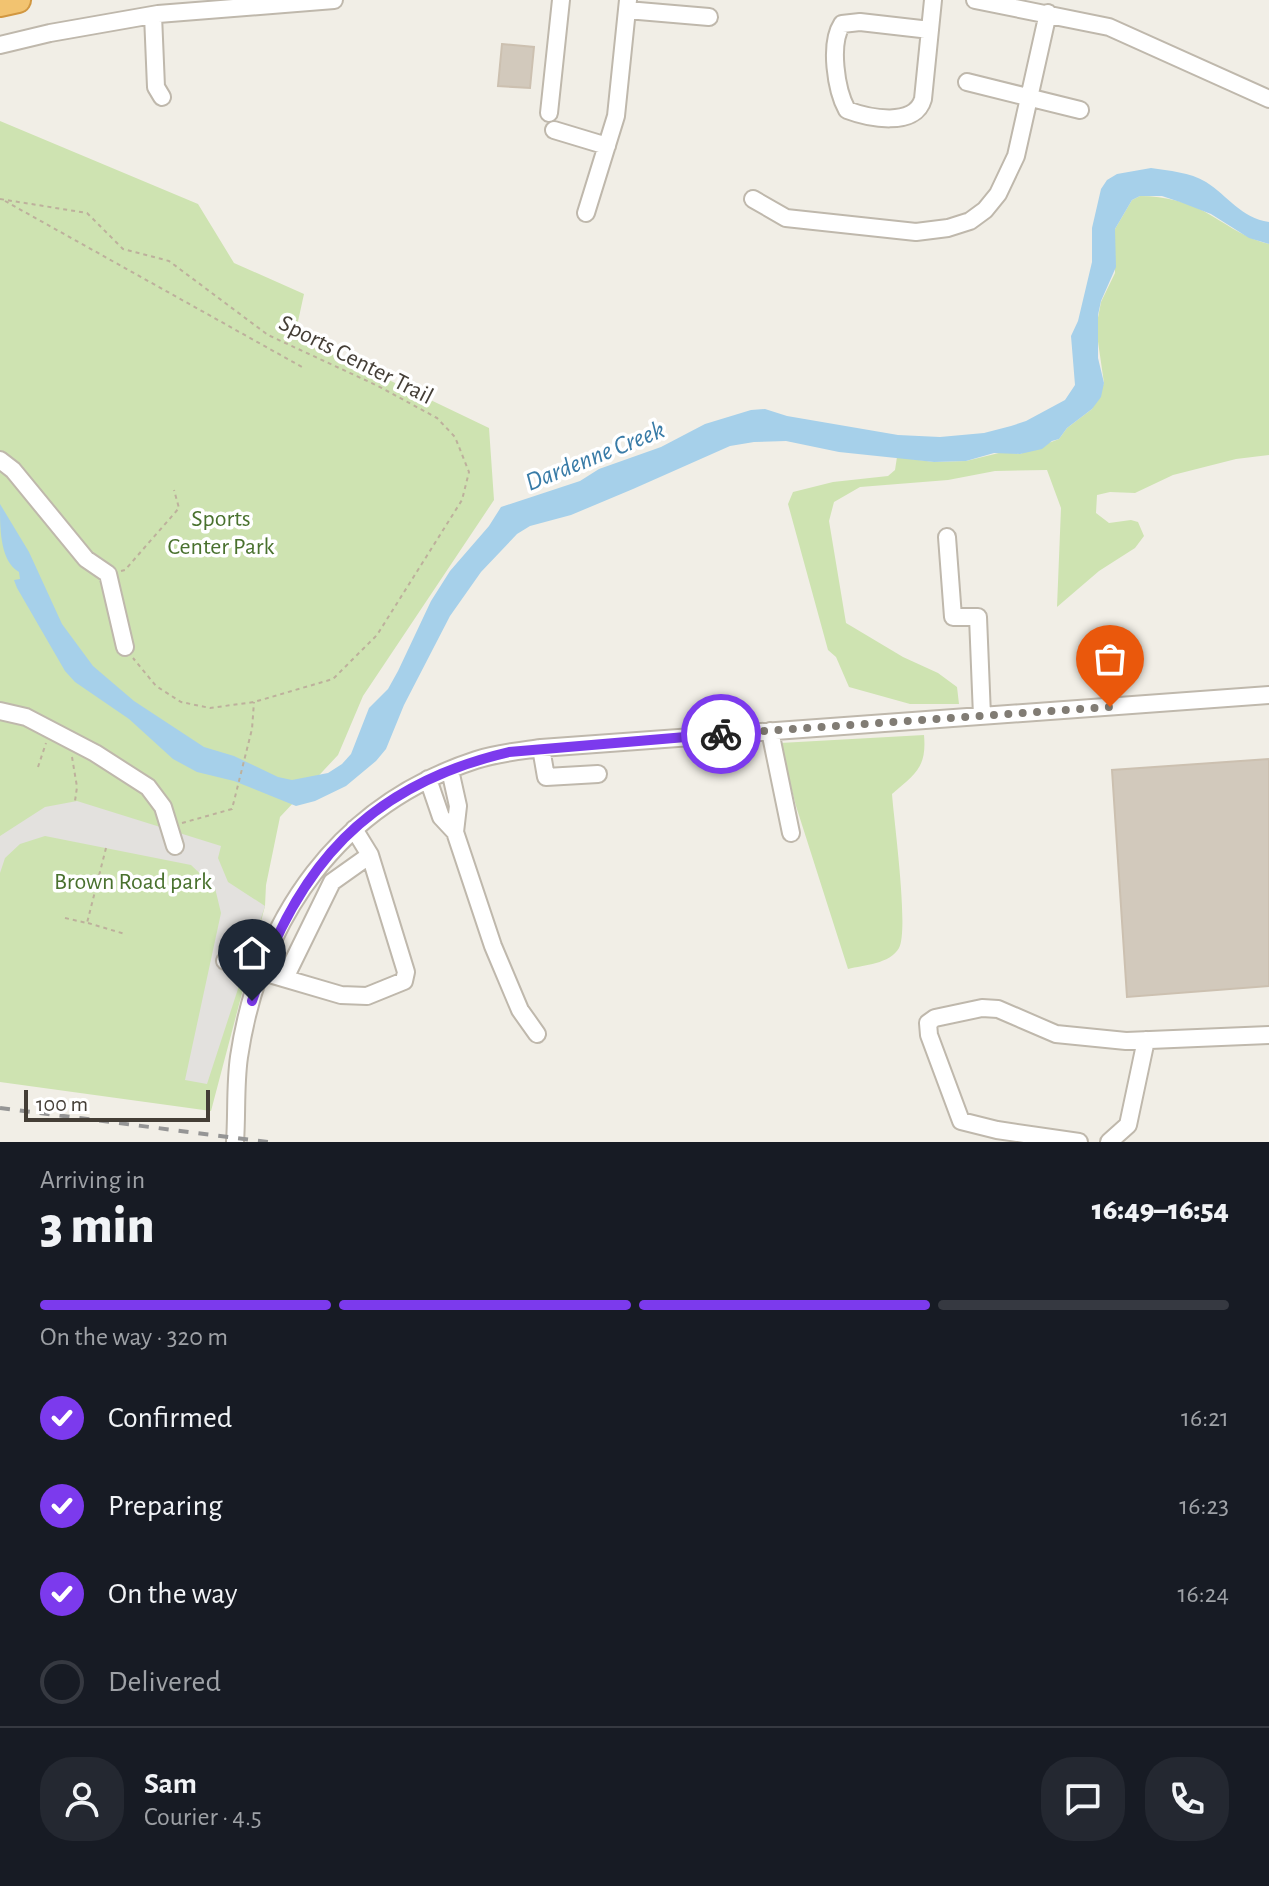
<!DOCTYPE html>
<meta charset="utf-8">
<style>
:root{--surface:#171b24;--page:#242831;--text:#f1f3f6;--muted:#9ea1a6;--line:#363941;--accent:#7c3aed}
body{margin:0;font-family:"Alegreya Sans",sans-serif;background:var(--page);color:var(--text);height:100vh;display:flex;flex-direction:column;font-size:30px;white-space:nowrap}
*{box-sizing:border-box;margin:0}
p{font-size:26px;color:var(--muted)}
.icon{flex:none;width:44px;height:44px;fill:none;stroke:currentColor;stroke-width:2;stroke-linecap:round;stroke-linejoin:round}
.map{position:relative;height:1142px;overflow:hidden}
.side{display:flex;flex-direction:column;background:var(--surface);flex:1}
.side>*{flex:none}
.scale{position:absolute;left:24px;bottom:20px;width:186px;box-sizing:border-box;padding-left:8px;border:4px solid #443e36;border-top:0;font-size:22px;line-height:28px;white-space:nowrap;color:#443e36;-webkit-text-stroke:6px #fff;paint-order:stroke}
.pin{position:absolute;display:grid;place-items:center;width:68px;height:68px;color:#fff;margin:-82px -34px;border-radius:50% 50% 50% 0;rotate:-45deg;box-shadow:0 0 8px #0007}
.pin .icon{rotate:45deg}
.courier{position:absolute;display:grid;place-items:center;width:80px;height:80px;margin:-40px;border:6px solid #7c3aed;border-radius:50%;background:#fff;color:#222;box-shadow:0 2px 10px #0007}
.headline em{font-style:normal;font-weight:800}
.headline div{display:flex;flex-direction:column-reverse}
.headline{display:flex;align-items:center;justify-content:space-between;height:136px;padding:0 40px}
h1{font-size:52px;font-weight:800;line-height:60px}
.bar{display:grid;grid-template-columns:repeat(4,1fr);gap:12px 8px;align-content:center;height:96px;padding:0 40px}
.bar i{height:10px;border-radius:6px;background:var(--line)}
.bar .active{background:var(--accent)}
.bar p{grid-column:span 4}
.line{display:flex;align-items:center;gap:20px;padding:0 40px;border-top:2px solid var(--line)}
.line div{flex:1}
.round{display:grid;place-items:center;flex:none;width:84px;height:84px;border-radius:32px;background:var(--page)}
ol{padding:0 40px;list-style:none}
li{display:flex;align-items:center;gap:24px;height:88px}
li p{margin-inline-start:auto}
li .icon{padding:8px;border-radius:50%;background:var(--accent);color:#fff;stroke-width:4}
li:last-child{color:var(--muted)}
li i{width:44px;height:44px;border:4px solid var(--line);border-radius:50%}
.map>svg:first-child{display:block}
.green{fill:#cee3b1}
.parking{fill:#e3e1de}
.water{fill:#a6d0ea}
.building{fill:#d2c9bc;stroke:#ccc0b0;stroke-width:2}
.lines{fill:none;stroke-linecap:round;stroke-linejoin:round}
.minor-casing{stroke:#bfb8ac;stroke-width:20}
.highway-casing{stroke:#d19741;stroke-width:28}
.path{stroke:#bdb09c;stroke-width:2;stroke-dasharray:4 4;stroke-linecap:butt}
.minor{stroke:#fff;stroke-width:16}
.highway{stroke:#f2c370;stroke-width:24}
.rail{stroke:#959595;stroke-width:4;stroke-dasharray:10 10;stroke-linecap:butt}
.done{stroke:#817c74;stroke-width:8;stroke-dasharray:0 14.4}
.route{stroke:#7c3aed;stroke-width:10}
.labels{text-anchor:middle;dominant-baseline:central;stroke-width:7;stroke-linejoin:round;paint-order:stroke}
.street-label{font-size:24px;fill:#443e36;stroke:#fff}
.park-label{font-size:24px;fill:#49712e;stroke:#fff}
.water-label{font-size:26px;font-style:italic;fill:#387ba7;stroke:#fff}
</style>
<div class="map">
<svg width="1269" height="1142" viewBox="0 0 1269 1142">
<rect width="100%" height="100%" fill="#f1eee6"/>
<!-- green -->
<path class="green" d="M0 121 198 204 234 263 304 294 295 335 489 428 494 500 363 696 338 755 280 817 266 885 265 906 211 1111 0 1082Z
M1140 196C1165 196 1190 202 1212 216 1231 227 1247 239 1269 244V455L1236 459 1173 475 1135 493 1110 492 1097 495 1096 513 1109 523 1131 520 1138 522 1144 536 1135 548 1099 571 1057 607 1061 508 1047 470 995 471 948 480 860 487 834 502 829 521 846 623 903 657 938 673 957 687 959 704H910L849 687 836 657 828 650 788 504 793 492 833 482 888 476 895 470 897 457 934 462 966 461 1003 452 1020 454 1059 439 1067 428 1092 409 1104 383 1096 328 1101 302 1115 273V229L1132 200Z
M924 735C927 768 915 774 892 794 894 821 909 930 899 948 890 964 864 965 848 969L796 806 780 743Z"/>
<!-- parking -->
<path class="parking" d="M77 801 221 846 218 858 228 882 265 906 207 1084 185 1080 221 913 215 888 191 865 45 836 20 844 5 858 0 873V836L45 807Z"/>
<!-- water -->
<path class="water" d="M1151 168C1169 171 1190 172 1206 182 1228 196 1241 218 1269 222V244L1249 238 1211 214 1180 202 1162 196H1140L1132 200 1115 229 1116 267 1101 301 1098 315V358L1104 383 1101 397 1092 409 1067 428 1059 439 1052 441 1042 449 1020 454 994 453 966 461 934 462 839 452 786 441 754 442 730 446 633 489 571 515 530 526 517 534 481 572 450 616 404 705 386 749 376 761 346 786 315 801 296 806 234 781 197 772 173 759 129 719 75 682 65 671 17 588 14 580 20 579 19 572C0 561 0 529 0 504L29 552 62 624 93 666 134 701 204 747 234 756 278 777 292 780 328 773 342 764 351 754 369 708 388 689 398 671 431 601 450 571 489 526 501 507 580 481 599 469 661 447 705 424 751 410 765 409 787 416 898 435 940 437 984 433 1011 426 1026 421 1065 400 1075 385 1071 336 1078 321 1092 262V228L1101 189 1107 180 1117 174Z"/>
<!-- building -->
<path class="building" d="M502 44 534 47 530 88 498 86Z
M1269 759V986L1127 997 1112 770Z"/>
<g class="lines">
<!-- minor casing -->
<g class="minor-casing">
<path id="minor" d="M975 0 1109 27 1269 99
M627 10 709 17
M153 15 156 87 162 97
M930 30 860 22 842 24C829 44 836 90 847 110 868 118 915 128 923 99L933 0
M0 45 50 33 158 14 334 0
M967 82 1080 110
M549 113 561 0
M554 130 607 146
M753 199 786 218 916 232 948 228 970 221 985 210 998 194 1016 156 1048 13
M586 213 616 116 628 0
M0 460 13 470 86 559 108 574 125 647
M947 537 953 617H978L982 716
M0 711 26 717 95 753 148 787 163 807 175 846
M770 731 791 833
M541 748 546 777 598 774
M450 770 458 806 455 832
M428 779 441 817 455 832 493 946 520 1010 537 1034
M225 961 341 995 367 996 404 981 406 972 370 855 354 829
M285 978 332 882 370 855
M235 1142C237 1114 235 1085 239 1057 260 917 339 805 476 760 497 753 520 751 541 748L1269 695
M1079 1142 997 1130 961 1121 929 1035 928 1023 935 1018 982 1008 998 1009 1056 1034 1126 1041 1269 1035
M1109 1142 1128 1125 1146 1040"/>
</g>
<!-- highway casing -->
<g class="highway-casing">
<path id="highway" d="M0 4 18 0"/>
</g>
<!-- path -->
<path class="path" d="M0 199 87 213 123 249 169 261 268 335 378 386 437 418 455 437 469 472 462 500 377 635 333 679 254 702 210 708 181 702 156 686 133 658
M5 201 302 367
M121 571 125 570 179 508 174 490
M72 757 77 787 75 801H77
M38 767 46 743
M182 823 232 809 252 729 254 702
M65 918 87 923 106 848
M88 923 125 934"/>
<!-- minor -->
<use href="#minor" class="minor"/>
<!-- highway -->
<use href="#highway" class="highway"/>
<!-- rail -->
<path class="rail" d="M0 1108 268 1142"/>
</g>
<g class="lines">
<!-- done -->
<path class="done" d="M721 734 1110 707"/>
<!-- route -->
<path class="route" d="M252 1001C296 866 368 785 509 752L721 734"/>
</g>
<g class="labels">
<!-- street labels -->
<g class="street-label">
<text transform="translate(356 360) rotate(27)">Sports Center Trail</text>
</g>
<!-- park labels -->
<g class="park-label">
<text x="221" y="519">Sports<tspan x="221" dy="28">Center Park</tspan></text>
<text x="133" y="882">Brown Road park</text>
</g>
<!-- water labels -->
<g class="water-label">
<text transform="translate(595 456) rotate(-22)">Dardenne Creek</text>
</g>
</g>
</svg>
<div class="scale">100 m</div>
<div class="pin" style="left:1110px;top:707px;background:#ea580c"><svg class="icon" aria-label="bag" viewBox="0 0 24 24"><path d="M5 8h14l-1 12H6zM9 8a3 3 0 0 1 6 0"/></svg></div>
<div class="pin" style="left:252px;top:1001px;background:#1f2937"><svg class="icon" aria-label="home" viewBox="0 0 24 24"><path d="M3 11l9-7 9 7M6 9v11h12V9"/></svg></div>
<div class="courier" style="left:721px;top:734px"><svg class="icon" aria-label="bike" viewBox="0 0 24 24"><circle cx="6" cy="16" r="4"/><circle cx="18" cy="16" r="4"/><path d="M6 16l4-8h5l3 8M10 8l3 8H6M13 5h3"/></svg></div>
</div>
<section class="side">
<div class="headline"><div><h1>3 min</h1><p>Arriving in</p></div><em>16:49–16:54</em></div>
<div class="bar"><i class="active"></i><i class="active"></i><i class="active"></i><i></i><p>On the way · 320 m</p></div>
<ol>
<li><svg class="icon" aria-label="check" viewBox="0 0 24 24"><path d="M5 12l5 5 9-10"/></svg>Confirmed<p>16:21</p></li>
<li><svg class="icon" aria-label="check" viewBox="0 0 24 24"><path d="M5 12l5 5 9-10"/></svg>Preparing<p>16:23</p></li>
<li><svg class="icon" aria-label="check" viewBox="0 0 24 24"><path d="M5 12l5 5 9-10"/></svg>On the way<p>16:24</p></li>
<li><i></i>Delivered</li>
</ol>
<div class="line" style="height:144px"><a class="round"><svg class="icon" aria-label="person" viewBox="0 0 24 24"><circle cx="12" cy="8" r="4"/><path d="M4 21q1-7 8-7t8 7"/></svg></a><div><b>Sam</b><p>Courier · 4.5</p></div><a class="round"><svg class="icon" aria-label="chat" viewBox="0 0 24 24"><path d="M4 5h16v11H9l-5 4z"/></svg></a><a class="round"><svg class="icon" aria-label="phone" viewBox="0 0 24 24"><path d="M5 4h4l2 5-3 2q2 4 5 5l2-3 5 2v4C11 20 4 13 5 4z"/></svg></a></div>
</section>
